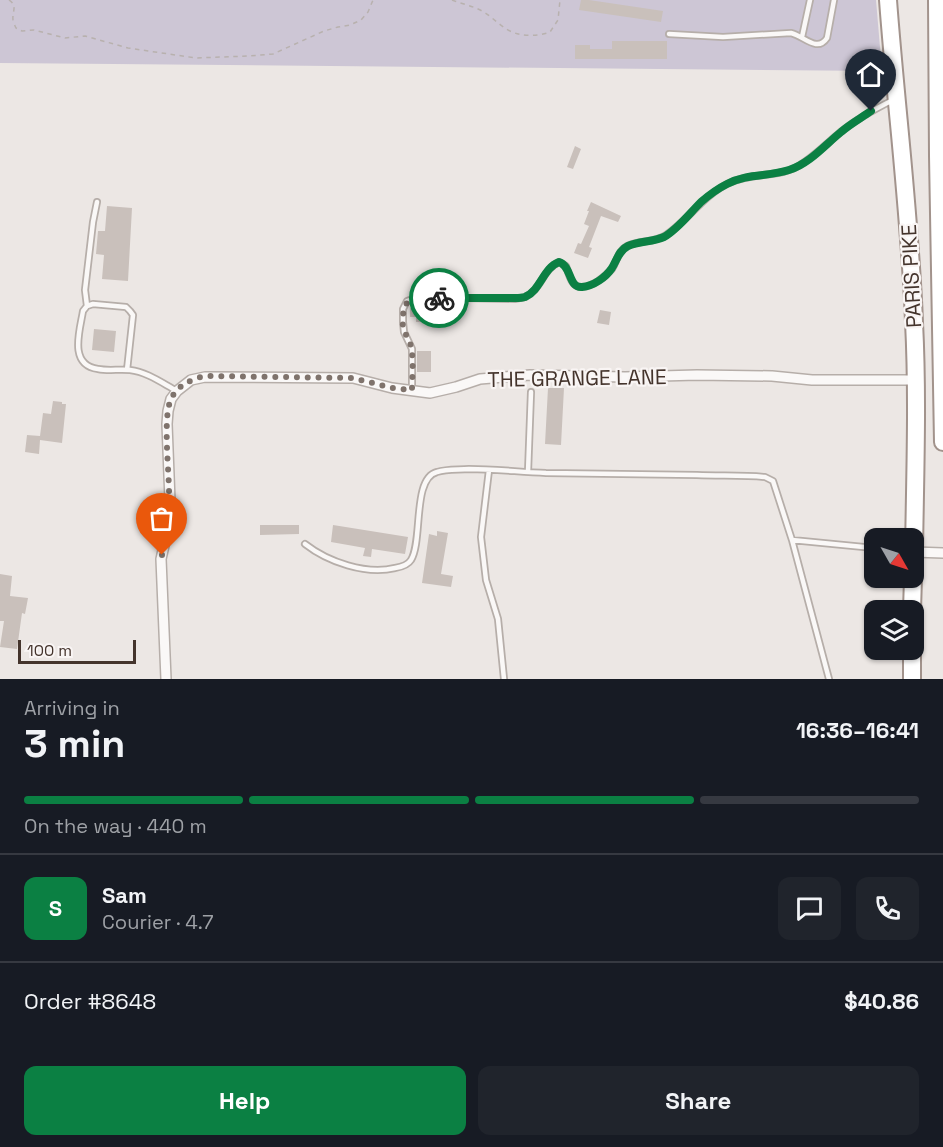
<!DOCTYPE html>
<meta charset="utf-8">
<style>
:root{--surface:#171b24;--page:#20242c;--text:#f1f3f6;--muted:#9ea1a6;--line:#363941;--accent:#0b8043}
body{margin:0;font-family:"Space Grotesk",sans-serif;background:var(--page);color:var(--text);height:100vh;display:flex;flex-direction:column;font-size:22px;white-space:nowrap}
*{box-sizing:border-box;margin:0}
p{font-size:20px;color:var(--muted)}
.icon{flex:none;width:33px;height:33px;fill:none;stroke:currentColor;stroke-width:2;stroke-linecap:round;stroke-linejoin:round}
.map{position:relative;height:679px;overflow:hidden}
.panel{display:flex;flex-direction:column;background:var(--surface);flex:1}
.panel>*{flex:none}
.needle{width:39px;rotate:129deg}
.buttons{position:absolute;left:864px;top:528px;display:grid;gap:12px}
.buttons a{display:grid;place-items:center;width:60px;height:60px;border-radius:12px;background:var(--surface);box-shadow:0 2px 4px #0004;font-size:30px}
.scale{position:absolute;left:18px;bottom:15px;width:118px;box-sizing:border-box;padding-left:6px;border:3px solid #44342c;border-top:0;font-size:16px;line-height:21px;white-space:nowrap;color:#44342c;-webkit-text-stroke:4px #f9f5f4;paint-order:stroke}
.pin{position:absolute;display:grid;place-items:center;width:51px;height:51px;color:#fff;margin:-62px -26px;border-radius:50% 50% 50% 0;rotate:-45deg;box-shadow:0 0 6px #0007}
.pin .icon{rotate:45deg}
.courier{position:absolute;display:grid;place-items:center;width:60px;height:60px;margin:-30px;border:4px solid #0b8043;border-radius:50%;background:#fff;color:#222;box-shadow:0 2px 8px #0007}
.head em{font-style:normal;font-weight:600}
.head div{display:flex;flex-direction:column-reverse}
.head{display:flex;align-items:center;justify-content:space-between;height:102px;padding:0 24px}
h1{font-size:39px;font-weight:600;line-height:45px}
.bar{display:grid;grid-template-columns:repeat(4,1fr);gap:9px 6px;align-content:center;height:72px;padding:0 24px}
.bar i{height:8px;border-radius:4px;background:var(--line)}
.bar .current{background:var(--accent)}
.bar p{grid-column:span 4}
.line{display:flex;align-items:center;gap:15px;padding:0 24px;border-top:2px solid var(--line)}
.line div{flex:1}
.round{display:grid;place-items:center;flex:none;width:63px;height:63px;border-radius:12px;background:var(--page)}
.action{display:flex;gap:12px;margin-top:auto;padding:12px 24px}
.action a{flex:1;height:69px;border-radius:12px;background:var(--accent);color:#fff;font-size:24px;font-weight:600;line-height:69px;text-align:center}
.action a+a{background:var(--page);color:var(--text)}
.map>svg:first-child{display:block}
.green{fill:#cdc6d5}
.building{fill:#c9c0bb}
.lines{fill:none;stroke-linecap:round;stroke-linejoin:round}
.lane-casing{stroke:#b6aea9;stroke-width:8}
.street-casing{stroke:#b6aea9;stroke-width:12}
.highway-casing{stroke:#a2938c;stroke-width:20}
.path{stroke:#b8b1ae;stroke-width:1.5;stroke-dasharray:4.5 4.5;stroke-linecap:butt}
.lane{stroke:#faf8f7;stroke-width:4.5}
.street{stroke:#faf8f7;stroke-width:9}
.highway{stroke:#fff;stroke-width:16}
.done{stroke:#7f736c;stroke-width:6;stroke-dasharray:0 10.8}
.route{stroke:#0b8043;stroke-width:8}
.labels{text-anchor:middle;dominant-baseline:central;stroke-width:4.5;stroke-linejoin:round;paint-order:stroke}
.street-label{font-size:21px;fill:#44342c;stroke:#f9f5f4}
</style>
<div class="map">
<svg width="943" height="679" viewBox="0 0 943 679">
<rect width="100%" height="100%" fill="#ece7e4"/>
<!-- green -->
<path class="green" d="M0 0H876L882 71 0 63Z"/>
<!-- building -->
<path class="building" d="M581 0H589L663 11 661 22 579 10Z
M612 41H667V59H575V45H590V49H612Z
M575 146 581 149 573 169 567 167Z
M591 202 621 216 618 222 601 216 589 247 592 248 588 258 574 253 578 243 581 244 589 226 584 224 589 211H587Z
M107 206 132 208 128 281 102 279 104 255 96 254 98 231H105Z
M415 306 426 307 425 322H416V317H410V308H415Z
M600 310 611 312 609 325 597 323Z
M94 329 116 331 114 352 92 350Z
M417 351H431V372H417Z
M548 388H564L561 445 545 444Z
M53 401 62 402V404H66L62 443 40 440 39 454 25 452 27 435 40 436 43 413 51 414Z
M260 525H299V534L260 535Z
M333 525 408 537 405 554 372 549 371 557 363 556 365 548 331 542Z
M437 531 448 533 441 574 453 576 451 587 422 583 429 534 437 536Z
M0 574 12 576 10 596 28 598 25 614 22 613 17 649 0 647 4 621H0Z"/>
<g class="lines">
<!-- lane casing -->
<g class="lane-casing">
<path id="lane" d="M669 34 723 37 791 33C804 36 817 53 827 38L834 0
M802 37 810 0
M87 306 85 290 93 222 97 202
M127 370 133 315 130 311 126 307 93 304 87 306 83 311C80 330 68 365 98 369 108 371 119 369 130 370 147 372 162 383 177 391
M412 390V349L404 332 403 322V309L407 301 418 297 515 299C519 298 522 298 525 297 541 290 543 269 559 262L566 266C569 274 571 287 581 287 592 287 605 277 612 269 617 261 618 251 627 246 639 240 655 243 666 235 689 219 704 195 729 183 752 172 780 178 800 165 815 156 828 142 842 131 858 118 875 109 893 100
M489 470 481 537 486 580 498 619 504 679
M528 472 531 392
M792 540 829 679
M305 544C328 562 366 575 395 568 401 567 408 565 411 560 423 541 412 478 437 472 447 469 458 470 469 469 494 469 520 472 546 473 596 474 647 474 697 475 720 476 743 475 765 477L773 481 792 540 874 548"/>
</g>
<!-- street casing -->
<g class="street-casing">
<path id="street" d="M914 552 943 553
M166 679 161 559 168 528 170 501 167 424 168 411 171 399 177 391 191 380 205 377 353 378 392 388 430 393 456 387 480 379 530 375 625 377 697 375 772 376 812 380H916"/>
</g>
<!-- highway casing -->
<g class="highway-casing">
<path id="highway" d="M888 0C896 107 910 214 914 322 918 399 915 476 914 553
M937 0 938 156 943 442
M912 610 913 578
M912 679V650"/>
</g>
<!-- path -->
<path class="path" d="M9 0C18 6 12 11 13 20 13 21 15 26 16 28L22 31 34 30 65 38 85 36 128 48 196 58 249 56 273 54 324 31 338 27 350 25 361 20 368 12 373 0
M452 0C462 4 473 6 482 11 491 16 497 23 505 28 517 37 536 37 550 32L558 20 560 0"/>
<!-- lane -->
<use href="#lane" class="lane"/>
<!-- street -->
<use href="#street" class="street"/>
<!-- highway -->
<use href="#highway" class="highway"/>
</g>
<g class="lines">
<!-- done -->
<path class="done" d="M162 555C164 546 167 537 168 528 169 519 169 509 169 500 170 475 162 419 171 399 177 386 191 379 205 376L353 378 392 388 412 390C412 377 414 361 411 347 410 341 406 336 404 330 402 325 403 321 403 316 404 293 422 297 439 298"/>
<!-- route -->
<path class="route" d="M439 298H515C518 298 522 298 525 297 541 290 543 268 559 262 572 266 568 288 582 287 594 286 606 277 612 268 617 260 619 250 628 246 639 241 653 242 664 237 678 229 689 214 701 202 709 195 717 189 727 184 748 173 768 177 789 170 809 164 825 145 841 132 850 124 861 118 871 111"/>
</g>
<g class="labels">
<!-- street labels -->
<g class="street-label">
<text transform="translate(911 276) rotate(-93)">PARIS PIKE</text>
<text transform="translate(577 378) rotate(-1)">THE GRANGE LANE</text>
</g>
</g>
</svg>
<div class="buttons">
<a><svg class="needle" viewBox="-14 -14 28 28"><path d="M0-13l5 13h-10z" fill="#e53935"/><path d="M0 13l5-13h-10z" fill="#9ea1a6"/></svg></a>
<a><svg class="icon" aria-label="layers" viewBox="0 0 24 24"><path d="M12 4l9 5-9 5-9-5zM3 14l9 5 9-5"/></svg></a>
</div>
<div class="scale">100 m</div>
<div class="pin" style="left:162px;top:555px;background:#ea580c"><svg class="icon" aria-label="bag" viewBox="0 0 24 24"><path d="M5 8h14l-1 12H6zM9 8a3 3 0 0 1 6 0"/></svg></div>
<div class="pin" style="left:871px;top:111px;background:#1f2937"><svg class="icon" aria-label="home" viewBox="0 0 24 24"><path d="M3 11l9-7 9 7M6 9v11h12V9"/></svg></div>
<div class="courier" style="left:439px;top:298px"><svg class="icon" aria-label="bike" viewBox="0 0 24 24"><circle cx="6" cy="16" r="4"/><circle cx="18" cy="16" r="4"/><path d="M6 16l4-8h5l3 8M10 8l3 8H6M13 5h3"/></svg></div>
</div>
<section class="panel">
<div class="head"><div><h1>3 min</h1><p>Arriving in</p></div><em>16:36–16:41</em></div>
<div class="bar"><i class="current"></i><i class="current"></i><i class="current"></i><i></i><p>On the way · 440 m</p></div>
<div class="line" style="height:108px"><b class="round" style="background:var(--accent);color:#fff">S</b><div><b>Sam</b><p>Courier · 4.7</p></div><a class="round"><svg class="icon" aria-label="chat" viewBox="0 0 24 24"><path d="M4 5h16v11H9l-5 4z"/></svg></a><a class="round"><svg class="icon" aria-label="phone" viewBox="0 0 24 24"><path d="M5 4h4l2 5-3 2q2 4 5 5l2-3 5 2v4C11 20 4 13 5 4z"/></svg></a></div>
<div class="line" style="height:78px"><div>Order #8648</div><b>$40.86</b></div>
<div class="action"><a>Help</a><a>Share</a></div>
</section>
